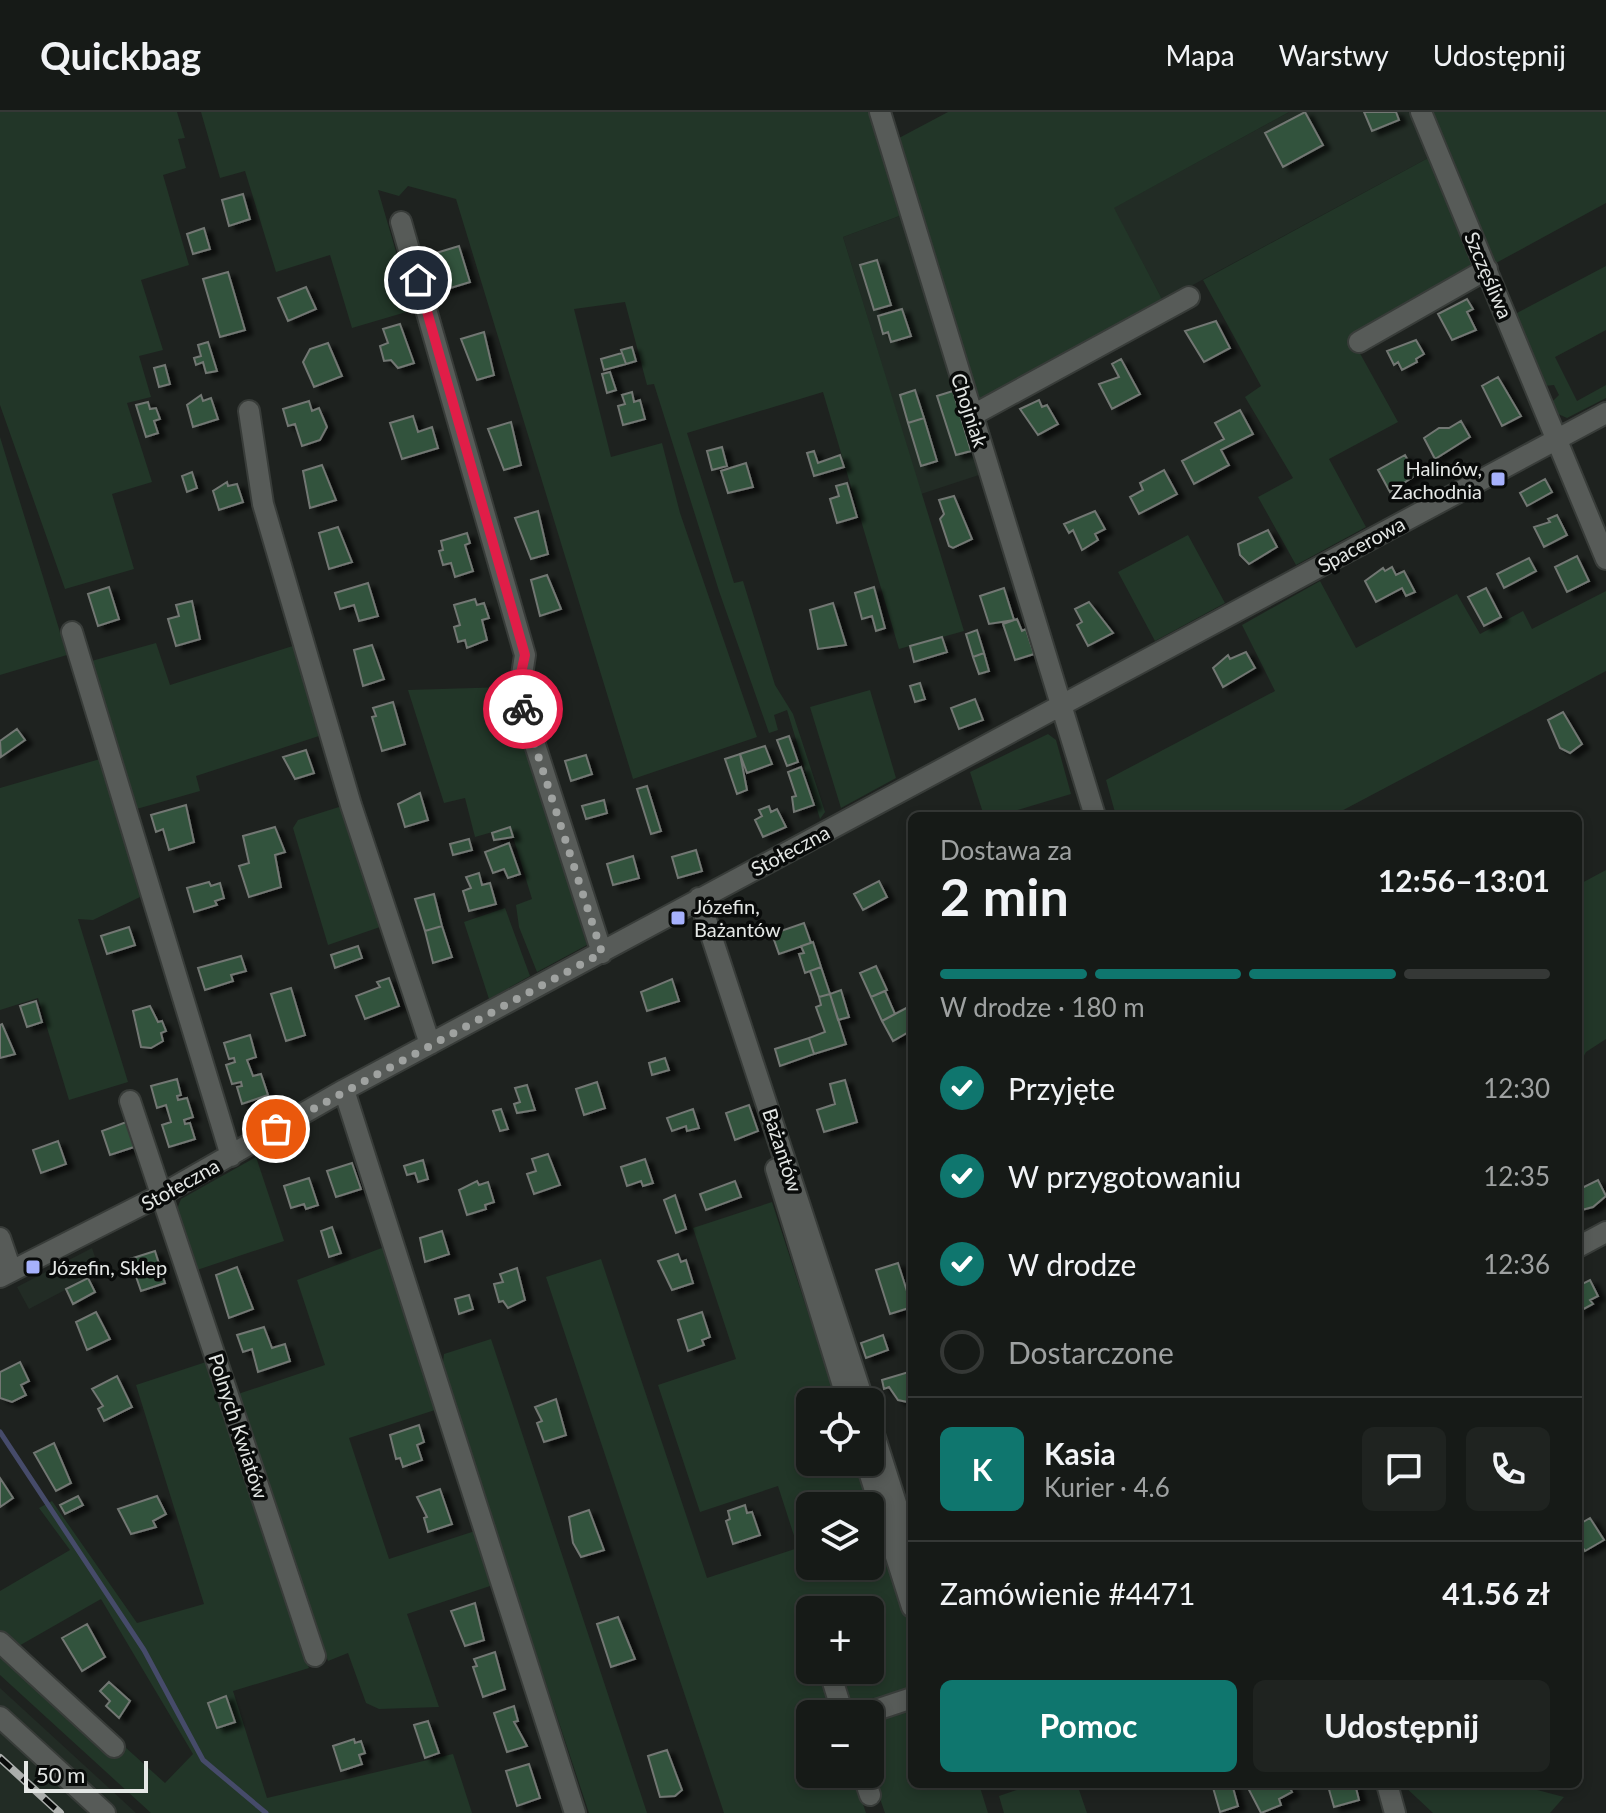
<!DOCTYPE html>
<html lang="pl">
<meta charset="utf-8">
<style>
:root{--surface:#161a17;--page:#1f2320;--text:#f1f3f6;--muted:#9ea1a1;--line:#353836;--accent:#0f766e}
body{margin:0;font-family:Lato,sans-serif;background:var(--page);color:var(--text);height:100vh;display:flex;flex-direction:column;font-size:30px;white-space:nowrap}
*{box-sizing:border-box;margin:0}
p{font-size:26px;color:var(--muted)}
.icon{flex:none;width:44px;height:44px;fill:none;stroke:currentColor;stroke-width:2;stroke-linecap:round;stroke-linejoin:round}
.map{position:relative;flex:1;overflow:hidden}
.side{position:absolute;left:908px;top:700px;width:674px;height:976px;display:flex;flex-direction:column;background:var(--surface);border-radius:12px;box-shadow:0 4px 12px #0003,0 0 0 2px var(--line)}
.side>*{flex:none}
.buttons{position:absolute;left:796px;top:1276px;display:grid;gap:16px}
.buttons a{display:grid;place-items:center;width:88px;height:88px;border-radius:12px;background:var(--surface);box-shadow:0 4px 12px #0003,0 0 0 2px var(--line);font-size:40px}
.scale{position:absolute;left:24px;bottom:20px;width:124px;box-sizing:border-box;padding-left:8px;border:4px solid #e4e7e5;border-top:0;font-size:22px;line-height:28px;white-space:nowrap;color:#e4e7e5;-webkit-text-stroke:6px #090b0a;paint-order:stroke}
.pin{position:absolute;display:grid;place-items:center;width:68px;height:68px;color:#fff;margin:-34px;border:4px solid #fff;border-radius:50%;box-shadow:0 2px 8px #0007}
.courier{position:absolute;display:grid;place-items:center;width:80px;height:80px;margin:-40px;border:6px solid #e11d48;border-radius:50%;background:#fff;color:#222;box-shadow:0 2px 10px #0007}
.summary em{font-style:normal;font-weight:700}
.summary div{display:flex;flex-direction:column-reverse}
.summary{display:flex;align-items:center;justify-content:space-between;height:136px;padding:0 32px}
h1{font-size:52px;font-weight:700;line-height:60px}
.bar{display:grid;grid-template-columns:repeat(4,1fr);gap:12px 8px;align-content:center;height:96px;padding:0 32px}
.bar i{height:10px;border-radius:6px;background:var(--line)}
.bar .current{background:var(--accent)}
.bar p{grid-column:span 4}
.line{display:flex;align-items:center;gap:20px;padding:0 32px;border-top:2px solid var(--line)}
.line div{flex:1}
.round{display:grid;place-items:center;flex:none;width:84px;height:84px;border-radius:12px;background:var(--page)}
ol{padding:0 32px;list-style:none}
li{display:flex;align-items:center;gap:24px;height:88px}
li p{margin-inline-start:auto}
li .icon{padding:8px;border-radius:50%;background:var(--accent);color:#fff;stroke-width:4}
li:last-child{color:var(--muted)}
li i{width:44px;height:44px;border:4px solid var(--line);border-radius:50%}
.action{display:flex;gap:16px;margin-top:auto;padding:16px 32px}
.action a{flex:1;height:92px;border-radius:12px;background:var(--accent);color:#fff;font-size:32px;font-weight:700;line-height:92px;text-align:center}
.action a+a{background:var(--page);color:var(--text)}
header{display:flex;align-items:center;gap:48px;box-sizing:border-box;height:112px;padding:0 40px;background:var(--surface);border-bottom:2px solid var(--line)}
header strong{font-size:38px}
nav{display:flex;gap:44px;margin-inline-start:auto;font-size:28px}
.map>svg:first-child{display:block}
.built{fill:#222c25}
.green{fill:#223628;fill-rule:evenodd}
.lines{fill:none;stroke-linecap:round;stroke-linejoin:round}
.stream{stroke:#464b6a;stroke-width:5}
.building{fill:#33523d;stroke:#727773;stroke-width:2;filter:url(#shadow)}
.minor-casing{stroke:#383c39;stroke-width:24}
.minor{stroke:#575b58;stroke-width:20}
.rail-casing{stroke:#abaeac;stroke-width:8}
.rail{stroke:#090b0a;stroke-width:5;stroke-dasharray:15;stroke-linecap:butt}
.done{stroke:#9fa2a0;stroke-width:8;stroke-dasharray:0 14.4}
.route{stroke:#e11d48;stroke-width:10}
.poi-dot{fill:#a6b1fc;stroke:#090b0a;stroke-width:3}
.labels{text-anchor:middle;dominant-baseline:central;stroke-width:7;stroke-linejoin:round;paint-order:stroke}
.street-label{font-size:20px;fill:#e4e7e5;stroke:#090b0a}
.poi-label{font-size:20px;fill:#e4e7e5;stroke:#090b0a;text-anchor:start}
</style>
<header>
<strong>Quickbag</strong>
<nav><a>Mapa</a><a>Warstwy</a><a>Udostępnij</a></nav>
</header>
<div class="map">
<svg width="1606" height="1701" viewBox="0 0 1606 1701">
<defs>
<filter id="shadow"><feDropShadow dx="7" dy="4" stdDeviation="2" flood-color="#0009"/></filter>
</defs>
<rect width="100%" height="100%" fill="#1e221f"/>
<!-- built -->
<path class="built" d="M1289 0H1412L1430 45 1163 189 1113 96Z
M902 103 982 362 921 382 843 125Z
M92 1136 100 1160 88 1166 95 1180 73 1192 65 1178 29 1197 17 1175Z
M0 1576 109 1676 136 1701H0Z"/>
<!-- green -->
<path class="green" d="M0 0H177L185 26 178 27 186 56 163 63 189 153 141 168 163 238 139 244 151 285 127 291 152 370 112 382 134 457 65 477 0 293Z
M201 0H871L902 103 843 125 964 519 899 537 823 280 687 321 734 471 743 469 775 573 793 602 825 700 820 707 787 598 774 603 778 618 769 621 719 479 654 272 647 273 625 190 574 197 611 345 662 331 680 401 757 625 633 667 456 87 408 74 399 84 378 78 413 198 352 216 330 143 276 160 245 59 220 66Z
M948 0H1289L1114 96 1163 189 979 289 899 26Z
M1433 0H1606V91L1496 151Z
M1430 45 1477 159 1352 227 1398 310 1329 347 1366 415 1296 453 1258 385 1293 366 1245 285 1261 274 1203 168Z
M1606 154V218L1555 245 1577 289 1606 273V286L1567 306 1556 301 1551 291 1559 283 1554 273 1544 274 1515 202Z
M0 325 67 543 0 563Z
M1188 423 1225 491 1155 529 1118 460Z
M1320 469 1356 536 1457 482 1480 522 1523 499 1532 517 1606 479V559L1332 704H1116L1106 668 1275 579 1242 513Z
M156 531 170 573 296 533 322 623 196 664 200 679 133 698 88 550Z
M507 575 587 833 537 860 519 815 516 793 532 787 510 715 475 725 465 686 444 691 408 578Z
M870 578 896 666 841 696 810 595Z
M1048 622 1056 628 1071 682 998 704H984L970 660Z
M100 647 140 785 93 808 78 807 128 970 69 988 38 886 0 898V676Z
M339 695 346 699 380 815 328 833 293 716 298 708Z
M1606 758V927L1586 940 1578 955V773Z
M505 796 530 864 489 887 464 810Z
M256 1045 284 1129 197 1158 177 1097 181 1087Z
M772 1090 837 1290H810V1350H856L912 1523V1578L850 1600 837 1558H870V1498H810V1558H834L820 1563 833 1602H810V1662H853L866 1701H724L546 1165 601 1147 707 1466 798 1436 778 1374 700 1400 658 1273 736 1247 693 1116ZM810 1394H870V1454H810Z
M387 1134 419 1230 418 1246 435 1298 349 1326 389 1447 475 1419 493 1473 407 1502 439 1595 379 1597 366 1591 348 1541 328 1549 238 1282 325 1253 297 1168Z
M491 1227 647 1701H589L442 1258 444 1242Z
M206 1250 309 1556 233 1579 267 1686 453 1642 472 1701H151L0 1563V1540L115 1645 125 1635 165 1671 193 1642 101 1487 17 1535 0 1520V1479L70 1438 39 1396 52 1389 137 1511 204 1492 136 1273Z
M912 1596V1672H979L988 1701H885L870 1658V1609Z
M1034 1672H1077L1087 1701H1004L999 1684Z
M1402 1672H1514L1564 1685 1550 1701H1433Z"/>
<g class="lines">
<!-- stream -->
<path class="stream" d="M0 1320 144 1538 203 1648 266 1701"/>
</g>
<!-- building -->
<path class="building" d="M1305 0 1323 33 1283 55 1265 21Z
M1364 0H1396L1399 8 1372 19Z
M243 82 250 107 229 114 222 88Z
M204 116 210 137 193 142 187 122Z
M459 134 470 170 444 178 440 166 443 165 433 142Z
M877 148 891 193 874 198 860 153Z
M228 160 245 218 220 225 203 167Z
M306 175 316 197 288 209 278 186Z
M1467 187 1473 197 1467 200 1476 218 1452 228 1438 202Z
M902 197 911 224 891 230 888 220 883 222 878 204Z
M1216 209 1230 236 1204 250 1185 219Z
M400 212 414 251 398 256 391 248 384 249 380 234 388 231 383 217Z
M484 220 494 263 477 268 461 227Z
M1416 228 1424 242 1416 247 1417 250 1402 258 1398 250 1394 253 1387 239Z
M208 230 217 259 206 261 203 250 196 253 194 246 201 244 198 233Z
M328 231 342 264 314 275 303 250 310 237Z
M632 235 636 249 626 252 621 238Z
M622 241 626 252 604 258 601 247Z
M1121 247 1140 282 1112 297 1099 272 1119 265 1112 252Z
M165 253 170 272 159 275 154 256Z
M610 260 616 278 607 281 602 262Z
M1498 265 1521 304 1502 314 1482 274Z
M915 278 924 306 908 311 900 283Z
M953 279 971 339 956 343 937 284Z
M632 280 634 290 640 288 645 307 623 313 618 294 625 292 622 283Z
M201 283 203 289 211 286 218 307 193 315 187 293Z
M1039 288 1042 295 1047 293 1058 312 1038 323 1020 297Z
M309 289 312 299 319 296 327 315 320 328 302 334 295 312 288 314 283 297Z
M148 290 150 297 156 296 160 307 154 309 158 321 146 325 136 293Z
M1240 298 1253 322 1221 338 1229 353 1194 372 1182 349 1224 327 1215 311Z
M413 304 418 320 432 315 438 336 402 347 390 311Z
M924 306 937 349 921 354 908 311Z
M1461 309 1470 325 1435 347 1424 326 1439 316H1449Z
M511 310 521 353 504 358 488 317Z
M722 335 727 354 712 358 707 339Z
M814 339 818 351 840 343 844 355 814 364 807 341Z
M1405 343 1416 363 1390 380 1378 358Z
M746 351 753 375 728 381 721 359Z
M322 353 336 388 310 396 303 359Z
M1164 358 1177 382 1139 402 1130 385 1143 378 1140 371Z
M192 360 197 376 187 380 182 364Z
M1545 367 1552 380 1527 394 1520 381Z
M227 370 228 374 237 372 243 390 219 398 213 379Z
M847 371 857 405 837 411 830 387 839 384 836 374Z
M954 384 972 427 953 436 949 434 940 407 944 402 939 388Z
M538 399 548 442 531 447 515 406Z
M1095 399 1105 417 1095 422 1098 428 1082 438 1073 418 1069 421 1064 412Z
M1557 403 1567 423 1544 435 1534 415 1550 410 1548 407Z
M338 415 352 450 329 457 319 421Z
M1268 418 1277 435 1249 452 1240 443 1238 432Z
M467 421 470 431 465 433 473 459 455 465 451 451 443 453 439 439 443 438 441 429Z
M1577 444 1589 469 1567 480 1555 455Z
M1529 446 1536 459 1504 476 1497 462Z
M1392 455 1396 463 1404 459 1415 480 1406 484 1402 476 1376 490 1365 469 1383 456 1385 459Z
M547 463 561 497 540 504 531 468Z
M368 471 378 504 359 509 354 493 340 497 335 481Z
M109 475 119 507 98 514 88 482Z
M874 475 885 516 876 519 872 504 862 507 855 481Z
M1004 476 1014 508 989 512 980 484Z
M1486 476 1501 505 1484 514 1468 485Z
M475 487 477 493 484 491 489 506 482 508 487 528 467 536 465 528 458 530 454 515 460 513 454 493Z
M192 489 200 527 176 534 168 507 179 504 176 493Z
M1089 490 1113 521 1088 534 1077 513 1082 510 1075 497Z
M833 491 846 533 818 537 810 498Z
M1017 507 1022 519 1026 517 1034 542 1015 548 1003 512Z
M977 518 984 541 973 545 966 522Z
M942 525 947 540 914 550 910 534Z
M372 533 384 567 363 574 354 538Z
M1246 540 1255 556 1223 575 1213 556 1228 543 1230 547Z
M984 541 989 559 979 562 973 545Z
M920 571 925 587 915 590 910 574Z
M975 587 983 608 959 617 951 596Z
M393 590 405 632 382 639 372 605 376 604 373 596Z
M1563 600 1582 632 1570 641 1560 636 1548 608Z
M17 617 25 628 1 645 0 629Z
M789 624 798 650 787 654 777 628Z
M765 634 772 652 747 661 740 642Z
M306 638 314 661 295 667 283 645Z
M740 642 747 678 737 682 725 647Z
M586 643 592 662 571 669 565 649Z
M801 655 814 693 794 700 792 685 796 684 788 660Z
M647 674 661 719 651 722 637 677Z
M420 681 428 708 405 715 398 692Z
M604 688 607 701 586 707 582 694Z
M186 693 194 730 169 738 163 717 156 720 151 703Z
M769 694 771 700 777 697 786 715 763 725 755 708 762 704 759 698Z
M275 715 285 740 275 743 281 775 249 785 239 754 249 751 243 724Z
M510 715 513 725 494 728 492 721Z
M469 727 472 738 453 743 450 732Z
M509 731 520 762 508 766 504 757 493 761 485 740Z
M696 738 702 759 678 766 672 745Z
M633 744 639 766 613 773 607 752Z
M479 761 482 773 490 771 496 792 469 799 463 779 471 776 466 765Z
M879 769 887 785 863 798 854 782Z
M209 770 211 774 220 771 224 786 215 789 217 793 194 800 187 776Z
M434 782 442 814 425 819 415 787Z
M804 811 811 831 779 842 772 822Z
M442 814 452 845 433 851 425 819Z
M129 815 135 833 107 842 101 824Z
M813 830 821 855 805 861 799 842 804 841 801 834Z
M358 834 362 846 335 856 331 843Z
M241 844 246 859 231 863 233 869 205 878 198 856Z
M876 854 887 878 871 885 860 861Z
M821 855 830 882 819 885 810 859Z
M389 866 399 894 365 907 356 884 380 875 377 870Z
M672 867 679 889 647 899 641 880Z
M291 876 305 923 286 929 271 882Z
M841 878 849 905 838 908 830 882Z
M885 879 895 902 882 909 871 885Z
M830 882 846 932 814 942 809 926 825 920 816 895 821 893 819 885Z
M36 889 42 910 27 915 20 894Z
M912 893V918L893 929 882 909Z
M150 894 158 910 162 909 166 919 161 921 163 929 151 936 141 935 133 899Z
M2 912 15 942 0 946V913Z
M250 923 256 945 247 948 253 964 261 962 268 983 242 992 237 975 242 974 241 970 232 972 226 953 235 950 234 946 229 947 224 931Z
M809 926 814 942 780 954 775 937Z
M665 946 669 958 652 963 649 951Z
M177 967 181 983 177 984 178 988 187 986 193 1005 184 1008 185 1012 190 1011 195 1027 169 1035 162 1013 171 1010 166 993 157 996 151 974Z
M845 968 857 1010 824 1020 817 998 835 992 830 972Z
M597 970 605 996 584 1003 576 977Z
M527 973 535 998 517 1001 514 992 520 990 515 976Z
M749 993 758 1019 735 1028 726 1001Z
M501 997 508 1017 500 1019 493 999Z
M693 997 699 1016 687 1019 686 1014 672 1019 667 1006Z
M129 1009 137 1034 110 1043 102 1019Z
M58 1029 66 1052 41 1061 33 1038Z
M548 1042 560 1073 534 1082 527 1062 536 1059 532 1047Z
M645 1047 653 1071 643 1074 641 1069 627 1074 621 1055Z
M423 1048 428 1067 418 1070 415 1061 407 1063 404 1054Z
M352 1051 361 1077 336 1085 327 1059Z
M309 1066 318 1093 306 1097 304 1092 291 1096 284 1074Z
M1598 1068 1606 1084 1593 1095 1578 1099V1071L1582 1076Z
M477 1069 479 1073 488 1070 494 1090 485 1093 486 1097 467 1103 459 1078Z
M735 1069 741 1085 706 1098 700 1082Z
M675 1083 686 1117 676 1121 664 1088Z
M332 1115 341 1141 329 1145 321 1119Z
M442 1119 449 1142 425 1150 420 1126Z
M155 1139 165 1171 141 1179 130 1147Z
M678 1142 681 1150 686 1148 693 1171 672 1178 658 1149Z
M898 1151 912 1195 890 1202 876 1158Z
M237 1155 253 1197 229 1206 216 1163Z
M517 1156 525 1188 508 1196 503 1189 499 1190 494 1172 503 1170 500 1162Z
M88 1166 95 1180 73 1192 66 1177Z
M1590 1168 1598 1184 1590 1188 1593 1192 1578 1200V1174Z
M469 1183 473 1197 459 1202 455 1187Z
M96 1200 110 1227 87 1238 76 1210Z
M702 1200 710 1225 702 1228 704 1233 688 1239 678 1208Z
M264 1215 272 1236 285 1232 290 1249 258 1260 252 1237 243 1240 237 1223Z
M883 1223 888 1238 866 1246 861 1231Z
M20 1250 29 1269 21 1273 26 1283 12 1290 0 1286V1260Z
M912 1259V1291L898 1288 889 1275 884 1277 882 1268Z
M117 1264 132 1295 104 1309 98 1297 103 1294 92 1277Z
M556 1287 566 1323 544 1330 537 1311 542 1309 535 1295Z
M419 1313 424 1330 417 1333 422 1348 403 1355 400 1346 396 1347 390 1323Z
M54 1331 71 1371 56 1379 34 1341Z
M0 1366 13 1386 0 1395Z
M440 1377 452 1412 428 1420 424 1406 427 1405 417 1385Z
M78 1384 83 1393 65 1402 60 1393Z
M157 1384 166 1402 153 1409 156 1415 131 1422 118 1397Z
M745 1393 747 1401 752 1400 760 1423 733 1432 726 1409 730 1407 728 1399Z
M589 1398 604 1438 581 1445 573 1431 569 1405Z
M1590 1406 1604 1428 1585 1439 1583 1436 1578 1439V1413Z
M475 1491 484 1528 465 1534 451 1499Z
M618 1505 635 1547 611 1555 597 1512Z
M87 1512 105 1545 82 1559 62 1526Z
M495 1540 505 1577 483 1585 473 1555 477 1554 474 1547Z
M109 1570 130 1589 119 1606 106 1594 110 1589 100 1579Z
M226 1584 235 1610 217 1616 208 1591Z
M514 1594 518 1609 514 1610 527 1634 507 1640 494 1601Z
M428 1609 439 1641 425 1646 414 1613Z
M354 1627 355 1631 361 1629 365 1641 359 1643 362 1652 341 1659 333 1634Z
M667 1638 682 1678 675 1684 660 1685 648 1644Z
M529 1652 540 1686 517 1694 506 1659Z
M1212 1672H1232L1238 1694 1220 1700Z
M1252 1672H1288L1292 1680 1279 1687 1281 1693 1261 1701 1247 1674Z
M1355 1672 1359 1688 1334 1695 1328 1674Z"/>
<g class="lines">
<!-- minor casing -->
<g class="minor-casing">
<path id="minor" d="M880 0 1095 704
M1421 0 1606 447
M401 110 525 543 519 583 602 841
M1359 230 1487 157
M249 299 263 392 351 693 430 932
M973 303 1189 185
M72 520 231 1044
M699 786 864 1290
M344 978 575 1701
M130 989 315 1544
M776 1057 848 1290
M0 1126 11 1158
M1578 1135 1606 1120
M0 1165 159 1084 344 978 1606 301
M870 1310 912 1441
M866 1350 912 1495
M0 1530 114 1635
M832 1567 843 1602
M864 1602 912 1586
M0 1605 105 1701
M863 1662 870 1683
M1387 1672 1395 1701"/>
</g>
<!-- minor -->
<use href="#minor" class="minor"/>
<!-- rail casing -->
<g class="rail-casing">
<path id="rail" d="M0 1646 60 1701"/>
</g>
<!-- rail -->
<use href="#rail" class="rail"/>
</g>
<g class="lines">
<!-- done -->
<path class="done" d="M276 1017 602 841 523 597"/>
<!-- route -->
<path class="route" d="M418 168 525 543 518 575 523 597"/>
</g>
<!-- markers -->
<g class="poi-dot">
<rect x="1490" y="359" width="16" height="16" rx="4"/>
<rect x="670" y="798" width="16" height="16" rx="4"/>
<rect x="25" y="1147" width="16" height="16" rx="4"/>
</g>
<g class="labels">
<!-- street labels -->
<g class="street-label">
<text transform="translate(1489 163) rotate(67)">Szczęśliwa</text>
<text transform="translate(970 298) rotate(72)">Chojniak</text>
<text transform="translate(1361 432) rotate(-28)">Spacerowa</text>
<text transform="translate(790 738) rotate(-28)">Stołeczna</text>
<text transform="translate(783 1038) rotate(72)">Bażantów</text>
<text transform="translate(180 1072) rotate(-29)">Stołeczna</text>
<text transform="translate(239 1314) rotate(72)">Polnych Kwiatów</text>
</g>
<!-- poi labels -->
<g class="poi-label">
<text x="1482" y="356" text-anchor="end">Halinów,<tspan x="1482" dy="23">Zachodnia</tspan></text>
<text x="694" y="794">Józefin,<tspan x="694" dy="23">Bażantów</tspan></text>
<text x="49" y="1155">Józefin, Sklep</text>
</g>
</g>
</svg>
<div class="buttons">
<a><svg class="icon" aria-label="locate" viewBox="0 0 24 24"><circle cx="12" cy="12" r="6"/><path d="M12 2v4M12 18v4M2 12h4M18 12h4"/></svg></a>
<a><svg class="icon" aria-label="layers" viewBox="0 0 24 24"><path d="M12 4l9 5-9 5-9-5zM3 14l9 5 9-5"/></svg></a>
<a>+</a>
<a>−</a>
</div>
<div class="scale">50 m</div>
<div class="pin" style="left:276px;top:1017px;background:#ea580c"><svg class="icon" aria-label="bag" viewBox="0 0 24 24"><path d="M5 8h14l-1 12H6zM9 8a3 3 0 0 1 6 0"/></svg></div>
<div class="pin" style="left:418px;top:168px;background:#1f2937"><svg class="icon" aria-label="home" viewBox="0 0 24 24"><path d="M3 11l9-7 9 7M6 9v11h12V9"/></svg></div>
<div class="courier" style="left:523px;top:597px"><svg class="icon" aria-label="bike" viewBox="0 0 24 24"><circle cx="6" cy="16" r="4"/><circle cx="18" cy="16" r="4"/><path d="M6 16l4-8h5l3 8M10 8l3 8H6M13 5h3"/></svg></div>
<section class="side">
<div class="summary"><div><h1>2 min</h1><p>Dostawa za</p></div><em>12:56–13:01</em></div>
<div class="bar"><i class="current"></i><i class="current"></i><i class="current"></i><i></i><p>W drodze · 180 m</p></div>
<ol>
<li><svg class="icon" aria-label="check" viewBox="0 0 24 24"><path d="M5 12l5 5 9-10"/></svg>Przyjęte<p>12:30</p></li>
<li><svg class="icon" aria-label="check" viewBox="0 0 24 24"><path d="M5 12l5 5 9-10"/></svg>W przygotowaniu<p>12:35</p></li>
<li><svg class="icon" aria-label="check" viewBox="0 0 24 24"><path d="M5 12l5 5 9-10"/></svg>W drodze<p>12:36</p></li>
<li><i></i>Dostarczone</li>
</ol>
<div class="line" style="height:144px"><b class="round" style="background:var(--accent);color:#fff">K</b><div><b>Kasia</b><p>Kurier · 4.6</p></div><a class="round"><svg class="icon" aria-label="chat" viewBox="0 0 24 24"><path d="M4 5h16v11H9l-5 4z"/></svg></a><a class="round"><svg class="icon" aria-label="phone" viewBox="0 0 24 24"><path d="M5 4h4l2 5-3 2q2 4 5 5l2-3 5 2v4C11 20 4 13 5 4z"/></svg></a></div>
<div class="line" style="height:104px"><div>Zamówienie #4471</div><b>41.56 zł</b></div>
<div class="action"><a>Pomoc</a><a>Udostępnij</a></div>
</section>
</div>
